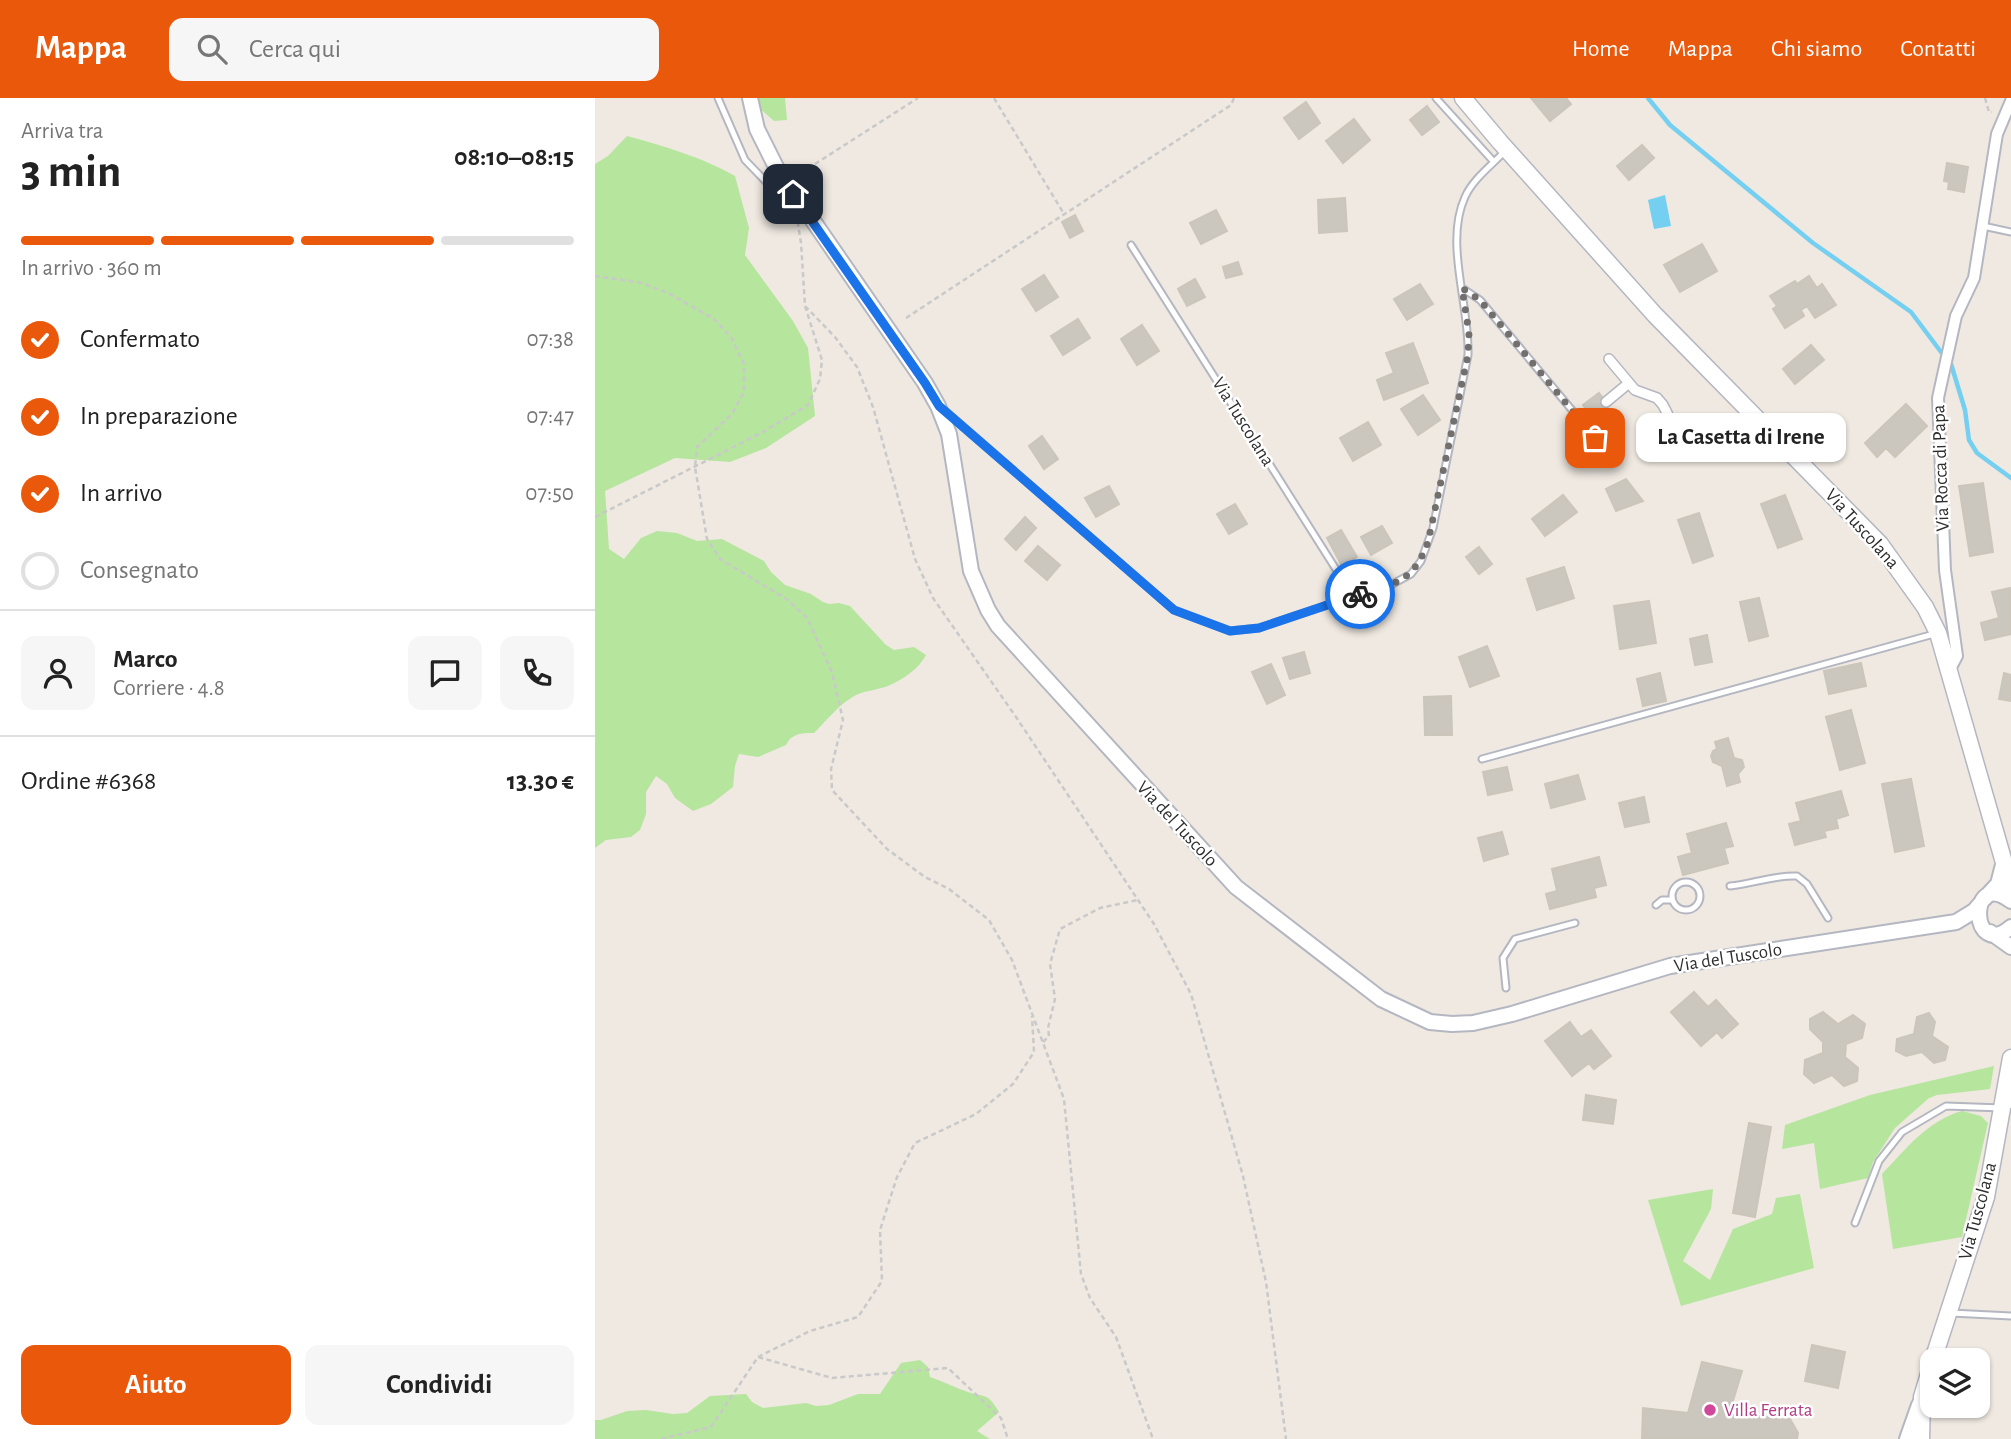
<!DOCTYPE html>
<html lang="it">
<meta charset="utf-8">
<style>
:root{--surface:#fff;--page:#f6f6f6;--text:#222;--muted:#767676;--line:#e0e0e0;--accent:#ea580c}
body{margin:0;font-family:"Alegreya Sans",sans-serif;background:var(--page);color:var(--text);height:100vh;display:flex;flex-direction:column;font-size:26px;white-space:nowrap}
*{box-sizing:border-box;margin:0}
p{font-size:23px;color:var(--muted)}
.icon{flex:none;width:38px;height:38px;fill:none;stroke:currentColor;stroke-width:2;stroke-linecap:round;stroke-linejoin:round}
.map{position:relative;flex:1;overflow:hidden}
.details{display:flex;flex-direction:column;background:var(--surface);width:595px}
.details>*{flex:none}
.fabs{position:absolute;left:1325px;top:1250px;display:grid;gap:14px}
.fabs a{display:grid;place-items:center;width:70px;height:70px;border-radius:14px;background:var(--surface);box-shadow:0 2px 5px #0004;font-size:35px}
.pin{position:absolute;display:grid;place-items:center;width:60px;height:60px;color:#fff;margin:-30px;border-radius:14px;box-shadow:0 4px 10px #0006}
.courier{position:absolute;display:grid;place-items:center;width:70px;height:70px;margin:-35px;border:5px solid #1a73e8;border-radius:50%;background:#fff;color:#222;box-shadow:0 2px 9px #0007}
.bubble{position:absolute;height:49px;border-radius:14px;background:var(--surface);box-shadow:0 2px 5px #0004;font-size:23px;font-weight:700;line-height:49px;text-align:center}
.overview em{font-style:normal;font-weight:700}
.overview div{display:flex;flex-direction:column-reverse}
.overview{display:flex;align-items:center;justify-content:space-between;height:119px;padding:0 21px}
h1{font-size:46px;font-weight:700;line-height:52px}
.bar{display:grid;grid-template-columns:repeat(4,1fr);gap:10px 7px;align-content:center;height:84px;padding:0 21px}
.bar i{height:9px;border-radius:5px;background:var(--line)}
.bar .on{background:var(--accent)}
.bar p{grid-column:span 4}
.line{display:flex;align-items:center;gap:18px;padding:0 21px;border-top:2px solid var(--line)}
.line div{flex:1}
.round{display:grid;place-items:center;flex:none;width:74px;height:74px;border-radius:14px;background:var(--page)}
ol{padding:0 21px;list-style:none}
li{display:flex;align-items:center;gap:21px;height:77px}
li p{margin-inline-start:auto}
li .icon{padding:7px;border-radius:50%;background:var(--accent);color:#fff;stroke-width:4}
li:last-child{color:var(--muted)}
li i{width:38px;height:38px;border:4px solid var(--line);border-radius:50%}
.primary-button{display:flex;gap:14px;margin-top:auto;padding:14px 21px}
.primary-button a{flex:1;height:80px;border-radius:14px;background:var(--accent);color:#fff;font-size:28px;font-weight:700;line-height:80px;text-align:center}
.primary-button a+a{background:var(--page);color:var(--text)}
header{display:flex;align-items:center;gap:42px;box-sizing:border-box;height:98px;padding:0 35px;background:var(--accent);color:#fff}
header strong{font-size:33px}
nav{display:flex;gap:38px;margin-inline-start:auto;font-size:24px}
.search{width:490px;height:63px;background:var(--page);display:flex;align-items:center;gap:18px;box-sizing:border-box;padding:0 24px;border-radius:14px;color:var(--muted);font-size:26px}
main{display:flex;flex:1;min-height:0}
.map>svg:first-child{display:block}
.green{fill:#b6e59e}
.water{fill:#75cff0}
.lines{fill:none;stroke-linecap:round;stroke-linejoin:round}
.stream{stroke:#75cff0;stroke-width:4.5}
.building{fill:#cbc7bf;stroke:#cbc5ba;stroke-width:2}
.service-casing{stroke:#b4b7c1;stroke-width:9}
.pedestrian-casing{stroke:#b4b7c1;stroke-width:12}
.minor-casing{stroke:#b4b7c1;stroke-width:14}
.tertiary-casing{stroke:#b4b7c1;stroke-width:18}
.secondary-casing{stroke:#b4b7c1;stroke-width:19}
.path{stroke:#c9c9c9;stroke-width:2.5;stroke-dasharray:5 3.5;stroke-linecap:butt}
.service{stroke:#fff;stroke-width:5}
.pedestrian{stroke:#fff;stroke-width:9}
.minor{stroke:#fff;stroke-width:10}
.tertiary{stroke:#fff;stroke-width:14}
.secondary{stroke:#fff;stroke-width:16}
.done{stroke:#726f6d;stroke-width:7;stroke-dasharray:0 12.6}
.route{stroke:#1a73e8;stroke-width:9}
.hotel-dot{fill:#d1479c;stroke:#fff;stroke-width:2.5}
.labels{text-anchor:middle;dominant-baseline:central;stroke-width:5;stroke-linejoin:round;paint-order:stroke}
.street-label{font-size:19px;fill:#2e2e2e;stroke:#fff}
.hotel-label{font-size:19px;fill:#b23c85;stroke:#fff;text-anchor:start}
</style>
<header>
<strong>Mappa</strong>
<div class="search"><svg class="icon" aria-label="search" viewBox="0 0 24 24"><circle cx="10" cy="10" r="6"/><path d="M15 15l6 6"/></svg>Cerca qui</div>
<nav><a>Home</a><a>Mappa</a><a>Chi siamo</a><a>Contatti</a></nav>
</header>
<main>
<section class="details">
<div class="overview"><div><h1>3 min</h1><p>Arriva tra</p></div><em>08:10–08:15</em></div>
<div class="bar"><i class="on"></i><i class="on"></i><i class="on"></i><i></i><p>In arrivo · 360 m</p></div>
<ol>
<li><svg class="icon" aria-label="check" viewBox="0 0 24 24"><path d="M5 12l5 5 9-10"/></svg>Confermato<p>07:38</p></li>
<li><svg class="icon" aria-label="check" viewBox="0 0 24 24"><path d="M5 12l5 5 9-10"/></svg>In preparazione<p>07:47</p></li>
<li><svg class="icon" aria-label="check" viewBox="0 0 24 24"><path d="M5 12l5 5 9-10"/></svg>In arrivo<p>07:50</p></li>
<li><i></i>Consegnato</li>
</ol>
<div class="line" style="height:126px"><a class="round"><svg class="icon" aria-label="person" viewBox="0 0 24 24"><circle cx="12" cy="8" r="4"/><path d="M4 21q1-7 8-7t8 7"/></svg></a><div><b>Marco</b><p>Corriere · 4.8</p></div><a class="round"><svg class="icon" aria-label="chat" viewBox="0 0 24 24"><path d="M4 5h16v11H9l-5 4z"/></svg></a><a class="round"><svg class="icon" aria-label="phone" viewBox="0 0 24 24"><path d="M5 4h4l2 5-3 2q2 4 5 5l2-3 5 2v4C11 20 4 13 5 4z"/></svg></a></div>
<div class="line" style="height:91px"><div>Ordine #6368</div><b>13.30 €</b></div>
<div class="primary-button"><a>Aiuto</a><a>Condividi</a></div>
</section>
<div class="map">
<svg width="1416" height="1341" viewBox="0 0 1416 1341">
<rect width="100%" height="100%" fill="#efe9e1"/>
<!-- green -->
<path class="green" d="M164 0H190L192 22 179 23 164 10Z
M32 38C66 47 109 60 140 78L154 130 150 157 198 223 213 250 220 318 171 350 135 364 80 360 10 393 14 451 29 461 46 440 62 433 82 435 102 443 127 441 169 463 176 474 190 487 216 496 228 504 234 506 244 505 255 508 291 547 299 552 319 549 331 557C324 571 307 582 293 588 280 593 267 592 256 600 242 609 231 623 219 635 207 635 197 635 191 647L163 659 144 656 140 668 138 689 116 706 98 713 80 700 72 686 61 678 51 694V716L45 732 36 739 11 742 0 750V66L13 58Z
M1399 968 1395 991 1342 997 1334 1000 1300 1030 1278 1064 1273 1080 1225 1091 1219 1045 1187 1051 1190 1027 1275 997Z
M1367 1013 1386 1018 1393 1025 1367 1139 1298 1151 1287 1076C1312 1050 1332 1023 1367 1013Z
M1118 1091 1116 1111 1088 1163 1115 1182 1138 1131 1177 1116 1181 1100 1205 1096 1219 1170 1086 1208 1053 1102Z
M325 1262 333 1269 335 1279C348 1283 360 1290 373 1294 391 1300 392 1294 404 1314L382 1333 395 1341H0V1322H6L32 1313 51 1312 78 1316 92 1315 115 1298 151 1296 157 1304 168 1310 211 1305 221 1308 234 1307 263 1296H285L306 1265Z"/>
<!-- water -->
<path class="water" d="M1070 97 1076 128 1059 131 1053 102Z"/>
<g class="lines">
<!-- stream -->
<path class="stream" d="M1053 0 1075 27 1218 145 1316 214 1346 254
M1356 266 1370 312 1374 342 1382 355 1416 380"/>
</g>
<!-- building -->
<path class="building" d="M936 0H971L976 6 955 23Z
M711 4 725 25 704 41 689 20Z
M832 8 844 24 827 37 815 22Z
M759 21 775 42 748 65 731 43Z
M1047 47 1059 60 1034 82 1022 68Z
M1352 65 1373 69 1369 94 1353 91 1354 84 1349 83Z
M750 100 752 133 724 135 723 102Z
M621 112 632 133 606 146 595 125Z
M480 117 488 133 475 140 467 124Z
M1107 146 1122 173 1085 194 1069 167Z
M643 164 647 176 631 180 628 169Z
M449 177 463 199 441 213 427 191Z
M1214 178 1222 190 1227 186 1241 207 1220 220 1212 208 1206 212 1209 218 1190 230 1178 211 1182 208 1175 198 1200 183 1202 186Z
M600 181 610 199 592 208 583 191Z
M825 186 838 206 812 222 799 201Z
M483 221 495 240 468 257 456 238Z
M547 227 564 253 542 267 526 241Z
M818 245 833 285 789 302 782 282 799 275 791 255Z
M1216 247 1229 262 1200 286 1188 271Z
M1004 295 1014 308 998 320 988 307Z
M828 297 845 322 823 337 806 311Z
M1311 306 1332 328 1300 359 1291 350 1282 359 1270 345Z
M773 324 786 347 758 363 745 340Z
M447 338 463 361 449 371 434 348Z
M1031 381 1048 403 1021 413 1011 391Z
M1388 385 1398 454 1375 458 1364 388Z
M514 388 524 406 501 419 490 400Z
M968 397 982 414 950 438 937 421Z
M1190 397 1207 441 1183 450 1166 406Z
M640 406 652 426 634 436 622 416Z
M1104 415 1118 458 1098 465 1083 422Z
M430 419 441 430 421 452 410 441Z
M787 428 797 445 776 457 766 439Z
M746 432 762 459 747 468 732 440Z
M443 448 465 467 452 482 430 463Z
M884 449 897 466 884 476 871 459Z
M969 469 979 500 942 512 932 481Z
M1415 490 1416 536 1390 542 1386 525 1404 520 1397 494Z
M1164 500 1173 538 1154 543 1145 504Z
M1054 503 1061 545 1025 551 1019 508Z
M1112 537 1117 564 1100 567 1095 541Z
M892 548 904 578 875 589 864 559Z
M709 554 715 575 695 581 688 560Z
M1266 565 1271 588 1234 596 1229 573Z
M676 566 690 597 672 606 657 574Z
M1065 575 1071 603 1048 608 1042 581Z
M1409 575 1416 577V603L1404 601Z
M856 598 857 637H830L829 599Z
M1256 612 1270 665 1245 672 1231 619Z
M1133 640 1139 660 1147 662 1149 669 1143 676 1145 684 1132 688 1127 668 1118 664 1116 658 1118 653 1122 651 1120 644Z
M912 669 917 692 893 697 888 674Z
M983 677 990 701 956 710 950 686Z
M1316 681 1329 748 1300 754 1287 686Z
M1246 693 1253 717 1241 721 1243 730 1229 733 1231 739 1200 747 1194 726 1206 723 1201 705Z
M1049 699 1054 724 1030 729 1024 705Z
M1131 725 1138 748 1129 750 1133 765 1088 777 1083 759 1097 755 1092 736Z
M907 734 913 756 889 763 883 740Z
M1004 759 1011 787 999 790 1001 799 955 811 951 796 962 793 957 771Z
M1099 894 1113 909 1121 902 1143 926 1127 940 1122 934 1106 948 1076 914Z
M1228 914 1243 926 1258 917 1270 926 1267 940 1251 946 1250 959 1263 970 1262 983 1249 988 1237 977 1219 985 1209 976 1210 962 1228 955V944L1215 931V921Z
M1334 915 1340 924 1337 938 1353 949 1350 962 1339 965 1327 954 1311 958 1301 953 1302 941 1319 936 1322 919Z
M975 924 986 939 996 932 1016 958 999 971 994 965 977 978 950 943Z
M991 997 1021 1002 1018 1026 988 1022Z
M1154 1025 1176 1029 1160 1119 1138 1115Z
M1217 1247 1250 1254 1243 1290 1210 1283Z
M1107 1264 1147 1273 1134 1316 1195 1321 1203 1335 1202 1341H1047L1048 1310 1093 1315Z"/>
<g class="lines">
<!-- service casing -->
<g class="service-casing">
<path id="service" d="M123 0 150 62 177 90 195 95
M841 0 899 64
M1388 128 1416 134
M536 147 749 484 765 496 792 489 816 476 826 463 838 430 873 257C875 208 849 145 870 99 878 81 896 68 909 54
M867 190 885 202 1017 360
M349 312 579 512 635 533 664 530 765 496
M1057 354 1082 335C1108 347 1114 353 1141 342 1152 337 1156 335 1162 324
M887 661 1339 536
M1077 798a14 14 0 1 1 28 0a14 14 0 1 1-28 0Z
M1135 788C1158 786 1178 777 1202 778L1212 786 1233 820
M1061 807 1067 802H1077
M911 890 908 860 920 841 980 825
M1260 1125 1284 1063 1307 1034 1351 1008 1407 1010 1416 1007
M1356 1215 1416 1218"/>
</g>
<!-- pedestrian casing -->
<g class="pedestrian-casing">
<path id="pedestrian" d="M1014 261 1040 292 1062 300 1068 307 1082 335
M1011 304 1034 285"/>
</g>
<!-- minor casing -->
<g class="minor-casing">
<path id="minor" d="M1354 573 1362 558 1350 472 1343 300 1361 218 1379 180 1402 36 1416 3"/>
</g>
<!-- tertiary casing -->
<g class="tertiary-casing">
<path id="tertiary" d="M155 0 162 31 181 69 330 285 343 308 354 336 376 473 393 512 403 528 641 789 786 901 835 924 857 926 878 925 917 916 1075 868 1361 824 1379 813 1385 806
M1389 801 1403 786 1409 763
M1416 803C1372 769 1375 864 1416 829
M1395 834 1416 849
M1312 1341 1324 1307"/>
</g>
<!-- secondary casing -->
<g class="secondary-casing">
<path id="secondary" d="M868 0 905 44 1060 217 1285 446 1330 509 1343 535 1416 789
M1338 1262 1391 1099 1416 960
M1326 1341 1327 1299 1337 1266"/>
</g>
<!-- path -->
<path class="path" d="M399 0 469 116
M1390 0 1394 14H1397
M220 66 323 0
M0 178 47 185 73 195 119 221 136 239 149 266V294L137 316 102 349 100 369 112 441 125 461 193 502 212 520 237 574 248 622 236 671 237 692 292 751 330 779 354 791 394 822 417 862 469 1001 486 1176 495 1200 521 1239 558 1341
M210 208 240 239 262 269 278 309 320 461 338 500 421 619 559 826 596 896 648 1078 671 1184 691 1341
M311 220 636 7 639 0
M0 419 166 335 213 307 225 281 227 262 210 208 206 145 203 126
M448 944 454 938 453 930 460 901 455 866 465 831 505 810 543 802
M163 1259 215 1233 263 1219 287 1183 285 1132 302 1079 320 1045 381 1016 418 986 439 954 437 918
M66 1341 116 1329 163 1259 237 1280 353 1270 406 1320 413 1341"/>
<!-- service -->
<use href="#service" class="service"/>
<!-- pedestrian -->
<use href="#pedestrian" class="pedestrian"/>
<!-- minor -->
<use href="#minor" class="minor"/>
<!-- tertiary -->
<use href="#tertiary" class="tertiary"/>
<!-- secondary -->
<use href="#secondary" class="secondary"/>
</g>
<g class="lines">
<!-- done -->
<path class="done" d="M765 496C801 487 820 481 833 444L873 257 874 235 867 190 885 202 1000 340"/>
<!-- route -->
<path class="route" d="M198 96 330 285 344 308 579 512 635 533 664 530 765 496"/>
</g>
<!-- markers -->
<circle class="hotel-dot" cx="1115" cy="1312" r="7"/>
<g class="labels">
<!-- street labels -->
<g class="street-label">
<text transform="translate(648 324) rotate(58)">Via Tuscolana</text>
<text transform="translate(1346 370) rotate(-92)">Via Rocca di Papa</text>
<text transform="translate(1267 431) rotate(48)">Via Tuscolana</text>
<text transform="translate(582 726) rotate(47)">Via del Tuscolo</text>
<text transform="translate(1133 860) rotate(-9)">Via del Tuscolo</text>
<text transform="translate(1383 1113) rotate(-75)">Via Tuscolana</text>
</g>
<!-- hotel labels -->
<g class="hotel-label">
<text x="1129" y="1312">Villa Ferrata</text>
</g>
</g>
</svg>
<div class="fabs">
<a><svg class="icon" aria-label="layers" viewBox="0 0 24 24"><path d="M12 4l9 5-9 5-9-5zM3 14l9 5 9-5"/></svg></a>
</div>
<div class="pin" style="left:1000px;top:340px;background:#ea580c"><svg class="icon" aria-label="bag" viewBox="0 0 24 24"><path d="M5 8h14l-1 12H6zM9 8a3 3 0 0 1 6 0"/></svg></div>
<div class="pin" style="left:198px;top:96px;background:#1f2937"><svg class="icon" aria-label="home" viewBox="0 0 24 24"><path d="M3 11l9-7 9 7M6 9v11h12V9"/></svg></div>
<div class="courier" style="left:765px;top:496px"><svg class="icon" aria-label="bike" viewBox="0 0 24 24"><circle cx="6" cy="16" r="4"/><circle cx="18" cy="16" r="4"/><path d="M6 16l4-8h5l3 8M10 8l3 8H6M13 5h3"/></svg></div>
<div class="bubble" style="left:1041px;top:315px;width:210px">La Casetta di Irene</div>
</div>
</main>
